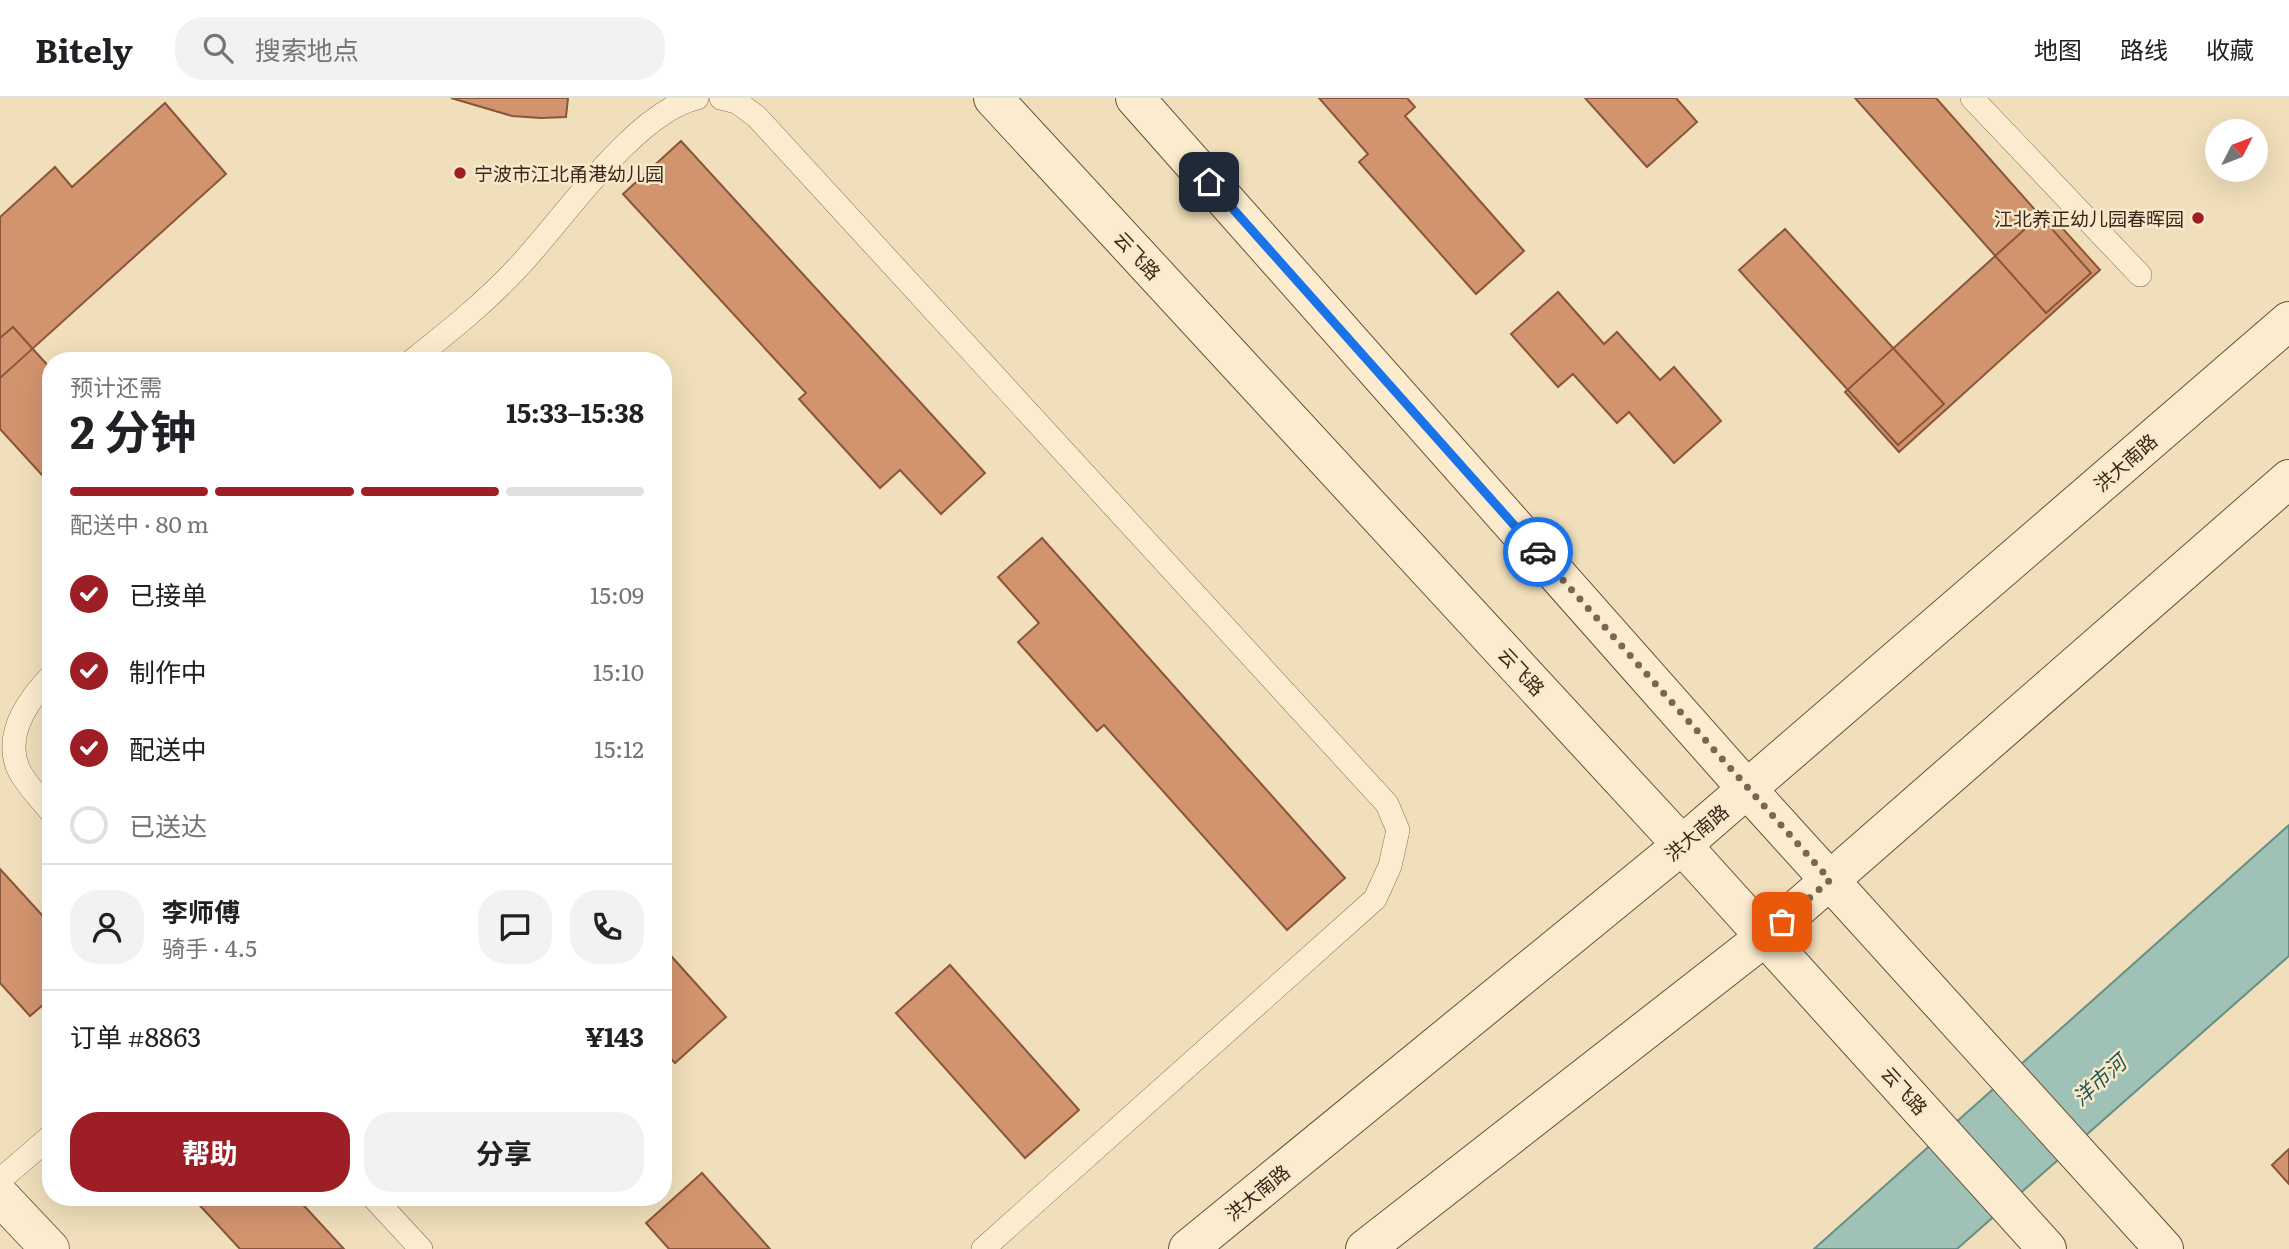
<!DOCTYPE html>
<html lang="zh">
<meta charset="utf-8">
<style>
:root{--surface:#fff;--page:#f2f2f2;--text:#202124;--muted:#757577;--line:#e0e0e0;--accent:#9d1f25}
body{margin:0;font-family:Literata,"Noto Sans SC",serif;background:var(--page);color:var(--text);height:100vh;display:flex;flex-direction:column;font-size:26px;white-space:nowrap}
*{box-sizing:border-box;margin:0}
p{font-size:23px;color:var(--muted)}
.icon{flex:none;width:38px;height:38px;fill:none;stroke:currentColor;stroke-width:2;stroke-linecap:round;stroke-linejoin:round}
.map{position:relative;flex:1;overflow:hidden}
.sheet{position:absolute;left:42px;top:254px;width:630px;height:854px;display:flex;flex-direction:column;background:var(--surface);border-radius:28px;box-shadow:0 7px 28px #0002}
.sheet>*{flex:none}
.needle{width:46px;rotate:48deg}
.fabs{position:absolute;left:2205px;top:21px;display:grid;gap:14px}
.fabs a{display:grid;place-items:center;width:63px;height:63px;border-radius:50%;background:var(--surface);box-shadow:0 7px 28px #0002;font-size:35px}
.pin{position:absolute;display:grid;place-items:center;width:60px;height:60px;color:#fff;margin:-30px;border-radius:14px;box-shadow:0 4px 10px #0006}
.courier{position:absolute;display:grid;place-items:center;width:70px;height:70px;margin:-35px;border:5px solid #1a73e8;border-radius:50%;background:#fff;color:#222;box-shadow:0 2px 9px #0007}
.summary em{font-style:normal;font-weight:700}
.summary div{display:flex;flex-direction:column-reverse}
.summary{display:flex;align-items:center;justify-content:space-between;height:119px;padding:0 28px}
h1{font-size:46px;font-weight:700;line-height:52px}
.bar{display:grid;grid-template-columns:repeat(4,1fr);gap:10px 7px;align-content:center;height:84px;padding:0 28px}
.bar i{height:9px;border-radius:5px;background:var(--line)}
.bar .active{background:var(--accent)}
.bar p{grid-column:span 4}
.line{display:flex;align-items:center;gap:18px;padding:0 28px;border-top:2px solid var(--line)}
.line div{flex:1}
.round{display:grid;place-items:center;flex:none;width:74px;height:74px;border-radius:28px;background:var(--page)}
ol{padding:0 28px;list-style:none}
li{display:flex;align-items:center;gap:21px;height:77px}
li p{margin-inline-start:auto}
li .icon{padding:7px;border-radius:50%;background:var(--accent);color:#fff;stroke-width:4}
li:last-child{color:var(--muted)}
li i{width:38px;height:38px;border:4px solid var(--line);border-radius:50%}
.cta{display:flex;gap:14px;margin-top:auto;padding:14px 28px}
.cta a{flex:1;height:80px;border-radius:28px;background:var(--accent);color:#fff;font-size:28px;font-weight:700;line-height:80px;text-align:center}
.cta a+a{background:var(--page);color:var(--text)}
header{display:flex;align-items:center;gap:42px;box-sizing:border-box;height:98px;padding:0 35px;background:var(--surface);border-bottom:2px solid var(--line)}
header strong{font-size:33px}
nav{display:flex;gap:38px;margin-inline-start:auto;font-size:24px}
.search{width:490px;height:63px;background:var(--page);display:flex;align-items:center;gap:18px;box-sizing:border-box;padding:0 24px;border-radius:28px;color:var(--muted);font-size:26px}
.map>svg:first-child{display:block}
.water{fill:#a0c1b6;stroke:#678f84;stroke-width:2}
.building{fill:#d2946e;stroke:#8a5538;stroke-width:2}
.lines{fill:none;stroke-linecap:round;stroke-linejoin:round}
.service-casing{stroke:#896e54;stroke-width:24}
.tertiary-casing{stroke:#896e54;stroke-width:40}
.secondary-casing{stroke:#6b4f37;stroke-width:40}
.service{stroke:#fbeccf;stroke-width:23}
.tertiary{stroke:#fbeccf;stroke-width:38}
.secondary{stroke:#fbeccf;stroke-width:38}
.done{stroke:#786752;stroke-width:7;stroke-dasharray:0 12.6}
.route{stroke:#1a73e8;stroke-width:9}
.poi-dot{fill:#9d1f25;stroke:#f8e9cb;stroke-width:2.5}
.labels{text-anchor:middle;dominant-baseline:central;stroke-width:5;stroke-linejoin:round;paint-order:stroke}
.poi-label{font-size:19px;fill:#37271a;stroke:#f8e9cb;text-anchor:start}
.street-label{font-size:19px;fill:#37271a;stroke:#f8e9cb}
.water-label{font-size:21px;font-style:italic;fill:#285853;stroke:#f8e9cb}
</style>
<header>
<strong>Bitely</strong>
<div class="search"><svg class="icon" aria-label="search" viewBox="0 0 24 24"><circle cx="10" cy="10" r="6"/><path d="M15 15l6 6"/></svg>搜索地点</div>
<nav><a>地图</a><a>路线</a><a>收藏</a></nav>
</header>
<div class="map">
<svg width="2289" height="1151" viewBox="0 0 2289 1151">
<rect width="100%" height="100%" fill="#f1dfbb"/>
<!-- water -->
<path class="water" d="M2289 727V858L1957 1151H1814Z"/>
<!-- building -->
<path class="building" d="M451 0H568L566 19 541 20 512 18Z
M1319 0H1407L1415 9 1405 18 1524 153 1476 196 1359 64 1368 56Z
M1585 0H1676L1697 24 1647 69Z
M1855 0H1936L2091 175 2046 215Z
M165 5 226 76 0 280V119L55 69 72 89Z
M681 43 985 375 941 416 900 372 880 390 799 301 806 295 623 96Z
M2046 112 2100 172 1899 354 1845 294Z
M1785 131 1944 306 1898 347 1739 172Z
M1558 194 1604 246 1617 234 1660 282 1674 269 1721 323 1674 365 1629 314 1617 325 1573 276 1558 289 1511 236Z
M13 229 51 271V387L0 331V240Z
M1042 440 1345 780 1287 832 1104 627 1097 633 1018 544 1039 525 998 479Z
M0 771 51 827V900L30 918 0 885Z
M663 849 726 919 675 965 663 952Z
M950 867 1079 1012 1025 1060 896 915Z
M2289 1051V1086L2272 1067Z
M702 1075 770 1151H669L646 1125Z
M192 1099H296L344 1151H240Z"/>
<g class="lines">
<!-- service casing -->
<g class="service-casing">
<path id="service" d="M721 0 737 4 757 19 1387 706 1398 732 1390 768 1375 801 983 1151
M1972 0 2140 177
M413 262C451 232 488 202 521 166 564 120 635 14 697 0
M51 578C29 601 4 636 18 670 25 686 41 701 51 714
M0 1082 51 1038
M373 1099 421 1151"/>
</g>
<!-- tertiary casing -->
<g class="tertiary-casing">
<path id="tertiary" d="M0 1098 50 1151"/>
</g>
<!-- secondary casing -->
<g class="secondary-casing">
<path id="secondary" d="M993 0 1682 747 2047 1151
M1135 0 1747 691 2164 1151
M1188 1151 1682 747 2289 223
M1365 1151 1766 838 2289 381"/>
</g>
<!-- service -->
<use href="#service" class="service"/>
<!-- tertiary -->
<use href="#tertiary" class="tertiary"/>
<!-- secondary -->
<use href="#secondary" class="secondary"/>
</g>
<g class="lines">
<!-- done -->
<path class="done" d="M1538 454 1830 782 1782 824"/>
<!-- route -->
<path class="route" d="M1209 84 1538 454"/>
</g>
<!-- markers -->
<g class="poi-dot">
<circle cx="460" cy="75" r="7"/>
<circle cx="2198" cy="120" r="7"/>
</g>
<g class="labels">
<!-- poi labels -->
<g class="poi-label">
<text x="474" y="75">宁波市江北甬港幼儿园</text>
<text x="2184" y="120" text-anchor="end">江北养正幼儿园春晖园</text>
</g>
<!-- street labels -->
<g class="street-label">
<text transform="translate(1138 157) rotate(47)">云飞路</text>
<text transform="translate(2125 364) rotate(-41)">洪大南路</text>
<text transform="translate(1522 573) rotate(47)">云飞路</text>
<text transform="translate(1696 734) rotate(-40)">洪大南路</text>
<text transform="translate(1905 992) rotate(48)">云飞路</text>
<text transform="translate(1257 1094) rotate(-39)">洪大南路</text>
</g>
<!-- water labels -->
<g class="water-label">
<text transform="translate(2098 981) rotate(-42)">洋市河</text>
</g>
</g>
</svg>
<div class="fabs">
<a><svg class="needle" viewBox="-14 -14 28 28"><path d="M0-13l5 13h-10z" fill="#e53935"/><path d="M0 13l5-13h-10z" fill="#757577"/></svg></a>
</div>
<div class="pin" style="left:1782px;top:824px;background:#ea580c"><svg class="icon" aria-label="bag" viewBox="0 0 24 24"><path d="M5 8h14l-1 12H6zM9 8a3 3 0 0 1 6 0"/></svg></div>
<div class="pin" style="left:1209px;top:84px;background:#1f2937"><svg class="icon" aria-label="home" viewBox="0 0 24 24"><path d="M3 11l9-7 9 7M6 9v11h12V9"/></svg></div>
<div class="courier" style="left:1538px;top:454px"><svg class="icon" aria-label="car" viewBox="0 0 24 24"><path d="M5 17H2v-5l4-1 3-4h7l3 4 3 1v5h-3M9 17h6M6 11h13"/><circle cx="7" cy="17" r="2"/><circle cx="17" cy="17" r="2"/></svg></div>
<section class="sheet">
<div class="summary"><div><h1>2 分钟</h1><p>预计还需</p></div><em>15:33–15:38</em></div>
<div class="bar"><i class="active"></i><i class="active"></i><i class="active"></i><i></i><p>配送中 · 80 m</p></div>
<ol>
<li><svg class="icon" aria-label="check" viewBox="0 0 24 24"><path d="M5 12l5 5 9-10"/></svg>已接单<p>15:09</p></li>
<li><svg class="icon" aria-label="check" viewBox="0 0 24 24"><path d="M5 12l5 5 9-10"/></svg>制作中<p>15:10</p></li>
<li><svg class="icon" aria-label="check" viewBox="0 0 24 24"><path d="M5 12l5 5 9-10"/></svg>配送中<p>15:12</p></li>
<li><i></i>已送达</li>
</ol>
<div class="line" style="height:126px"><a class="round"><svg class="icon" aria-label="person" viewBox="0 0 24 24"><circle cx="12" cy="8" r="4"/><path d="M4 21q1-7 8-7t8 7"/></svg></a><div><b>李师傅</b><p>骑手 · 4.5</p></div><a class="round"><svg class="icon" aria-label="chat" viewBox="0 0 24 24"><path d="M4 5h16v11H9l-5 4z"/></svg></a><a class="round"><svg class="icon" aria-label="phone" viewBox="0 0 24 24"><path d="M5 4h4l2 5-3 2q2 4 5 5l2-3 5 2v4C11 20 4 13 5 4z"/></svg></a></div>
<div class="line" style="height:91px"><div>订单 #8863</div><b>¥143</b></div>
<div class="cta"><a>帮助</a><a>分享</a></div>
</section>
</div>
